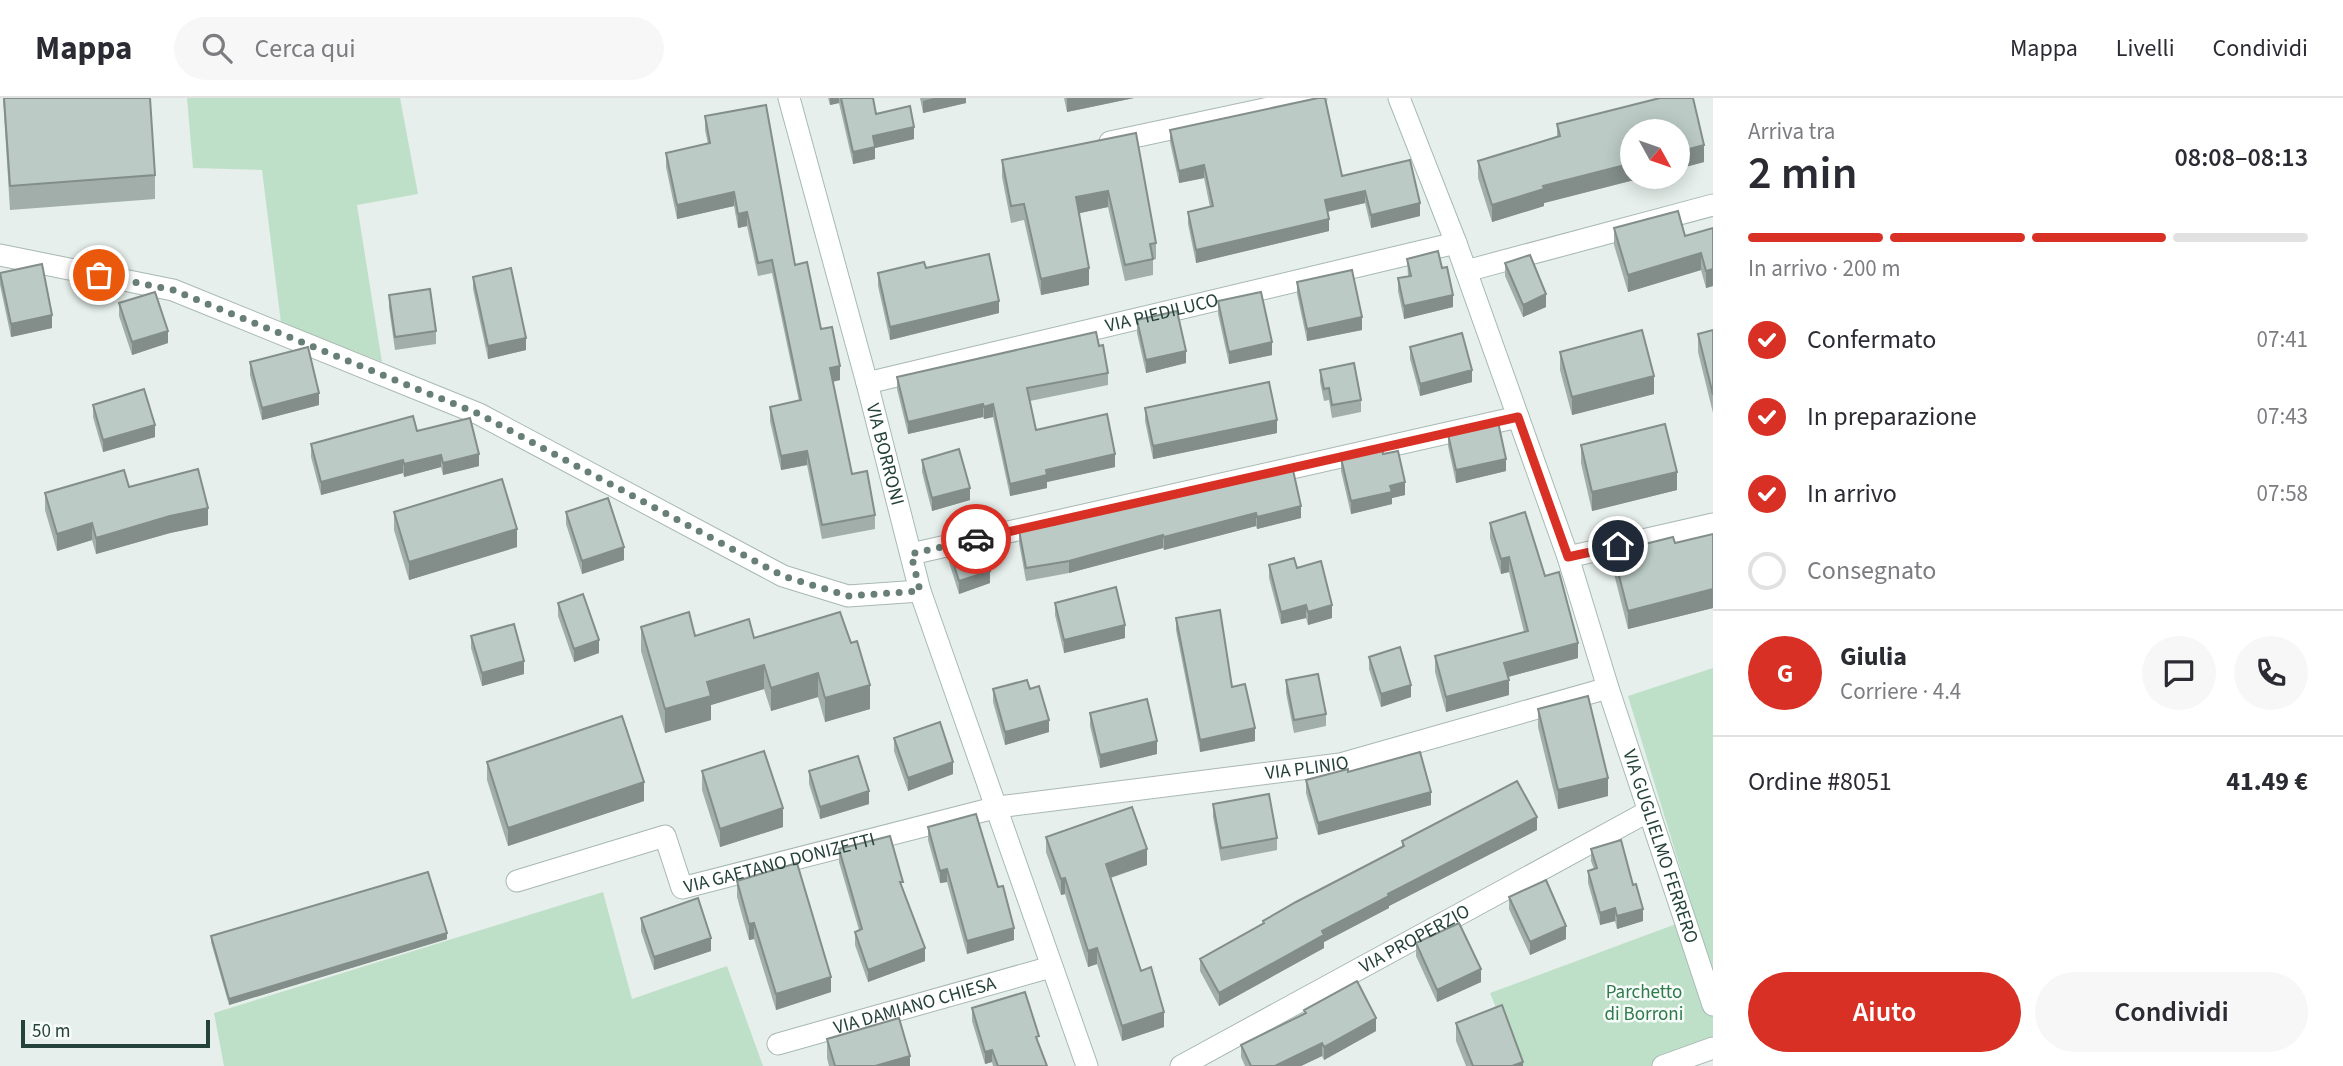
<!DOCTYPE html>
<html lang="it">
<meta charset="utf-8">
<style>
:root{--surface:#fff;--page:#f7f7f7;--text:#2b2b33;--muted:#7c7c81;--line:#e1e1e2;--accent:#d93025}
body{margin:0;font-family:"Source Sans 3",sans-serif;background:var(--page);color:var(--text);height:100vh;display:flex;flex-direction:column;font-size:26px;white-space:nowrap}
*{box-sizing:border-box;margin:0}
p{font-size:23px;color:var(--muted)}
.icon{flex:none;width:38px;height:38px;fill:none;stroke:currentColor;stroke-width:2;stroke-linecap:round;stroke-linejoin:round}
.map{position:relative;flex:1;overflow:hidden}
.drawer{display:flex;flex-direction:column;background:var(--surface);width:630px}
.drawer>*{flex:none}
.needle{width:46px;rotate:130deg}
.controls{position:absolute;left:1620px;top:21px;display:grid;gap:14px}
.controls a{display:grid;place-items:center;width:70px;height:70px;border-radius:50%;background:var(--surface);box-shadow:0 4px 18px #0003;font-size:35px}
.scale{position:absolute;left:21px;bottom:18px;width:189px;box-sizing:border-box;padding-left:7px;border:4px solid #24423a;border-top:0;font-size:19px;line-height:24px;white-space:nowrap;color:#24423a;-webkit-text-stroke:5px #f7fbf9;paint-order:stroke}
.pin{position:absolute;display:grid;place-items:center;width:60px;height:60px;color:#fff;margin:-30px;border:4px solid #fff;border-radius:50%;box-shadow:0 2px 7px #0007}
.courier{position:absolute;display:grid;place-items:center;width:70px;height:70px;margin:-35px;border:5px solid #d93025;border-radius:50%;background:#fff;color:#222;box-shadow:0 2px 9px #0007}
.overview em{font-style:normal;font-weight:600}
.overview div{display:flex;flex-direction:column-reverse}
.overview{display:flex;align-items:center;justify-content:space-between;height:119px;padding:0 35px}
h1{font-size:46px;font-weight:600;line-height:52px}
.bar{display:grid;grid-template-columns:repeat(4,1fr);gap:10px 7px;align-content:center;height:84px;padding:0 35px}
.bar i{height:9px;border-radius:5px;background:var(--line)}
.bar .on{background:var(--accent)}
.bar p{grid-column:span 4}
.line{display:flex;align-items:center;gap:18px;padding:0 35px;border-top:2px solid var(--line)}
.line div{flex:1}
.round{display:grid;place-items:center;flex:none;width:74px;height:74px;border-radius:37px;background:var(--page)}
ol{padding:0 35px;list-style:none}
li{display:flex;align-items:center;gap:21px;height:77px}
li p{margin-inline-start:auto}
li .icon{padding:7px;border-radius:50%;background:var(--accent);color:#fff;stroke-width:4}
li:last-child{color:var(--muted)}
li i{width:38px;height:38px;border:4px solid var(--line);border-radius:50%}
.button{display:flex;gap:14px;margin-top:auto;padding:14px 35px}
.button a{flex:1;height:80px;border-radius:42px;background:var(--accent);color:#fff;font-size:28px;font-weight:600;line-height:80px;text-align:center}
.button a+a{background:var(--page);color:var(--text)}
header{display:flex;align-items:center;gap:42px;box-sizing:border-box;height:98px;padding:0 35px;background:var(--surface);border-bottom:2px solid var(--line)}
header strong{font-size:33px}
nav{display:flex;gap:38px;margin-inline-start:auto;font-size:24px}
.search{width:490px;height:63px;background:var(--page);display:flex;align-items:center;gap:18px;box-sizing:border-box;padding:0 24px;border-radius:38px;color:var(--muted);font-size:26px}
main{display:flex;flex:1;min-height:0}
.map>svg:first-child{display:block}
.green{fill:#bfe0c8}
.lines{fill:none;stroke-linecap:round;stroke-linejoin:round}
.street-casing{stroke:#a8b8b2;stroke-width:23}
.secondary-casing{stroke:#a4bbb3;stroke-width:23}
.street{stroke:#fff;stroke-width:21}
.secondary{stroke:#fff;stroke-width:21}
.wall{fill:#a1aea9}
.shaded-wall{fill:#838d89}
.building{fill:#bbcac4;stroke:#838d89;stroke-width:2}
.done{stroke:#687f78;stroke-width:7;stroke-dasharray:0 12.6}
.route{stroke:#d93025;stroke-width:9}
.labels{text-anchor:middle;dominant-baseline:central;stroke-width:5;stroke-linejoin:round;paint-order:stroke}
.street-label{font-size:19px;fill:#24423a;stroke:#f7fbf9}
.park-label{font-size:19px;fill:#2d7a4b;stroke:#f7fbf9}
</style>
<header>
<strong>Mappa</strong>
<div class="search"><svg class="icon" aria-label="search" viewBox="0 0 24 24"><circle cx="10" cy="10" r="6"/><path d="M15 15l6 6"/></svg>Cerca qui</div>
<nav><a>Mappa</a><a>Livelli</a><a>Condividi</a></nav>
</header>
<main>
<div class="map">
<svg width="1713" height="968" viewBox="0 0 1713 968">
<rect width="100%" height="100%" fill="#e6efeb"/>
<!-- green -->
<path class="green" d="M187 0H400L418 96 357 107 382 264 281 225 262 72 193 70Z
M1713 570V878L1628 598Z
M603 794 632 901 727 868 763 968H224L214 915Z
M1684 823 1713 908V949L1662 968H1520L1490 895Z"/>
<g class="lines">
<!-- street casing -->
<g class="street-casing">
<g id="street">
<path d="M1110 44 1316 0"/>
<path d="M0 157 173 192 479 316 783 478 848 498 920 493"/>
<path d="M1466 173 1713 107"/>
<path id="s1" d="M867 285 1456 145"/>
<path d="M911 456 1518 319"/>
<path d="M1568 459 1713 426"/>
<path id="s2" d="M517 783 665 738 682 790 998 709 1340 666 1608 590"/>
<path id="s3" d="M778 946 1051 869"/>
<path id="s4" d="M1181 968 1649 713"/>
<path d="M1663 968 1713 950"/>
</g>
</g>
<!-- secondary casing -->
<g class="secondary-casing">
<g id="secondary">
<path id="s5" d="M789 0 867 285 920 493 1087 968"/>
<path id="s6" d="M1399 0 1456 145 1568 459 1608 590 1713 907"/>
</g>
</g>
<!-- street -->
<use href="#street" class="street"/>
<!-- secondary -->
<use href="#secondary" class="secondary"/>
</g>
<!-- wall -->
<path class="wall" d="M3 0H150L155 77V101L10 112Z
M828 0H873L876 16 914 41 875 50V61L853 66 839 5 830 7Z
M920 0H966V5L923 15Z
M1064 0H1134L1067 14Z
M705 18 795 167 840 282 833 284 852 376 875 417V431L822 441 807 367 781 372 770 323V309L799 303 772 175 758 178 747 128 738 130 734 108 677 121 666 69V55L708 46 705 32Z
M1557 26 1704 64 1544 105V108L1492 124 1478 80V63L1557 39Z
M1170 32 1342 78 1420 118 1371 130 1365 105 1328 114 1329 133 1196 165 1188 126V114L1210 109 1204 80 1179 85 1170 44Z
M1136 35 1156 145V161L1153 162V177L1125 183 1108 109 1079 115 1089 187 1041 197 1024 122 1011 125 1002 79V62Z
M1614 130 1685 138 1713 130V188L1706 190 1701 172 1628 194 1614 147Z
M1407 161 1453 209 1404 221 1398 193V180L1408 178Z
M1505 165 1546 209 1523 219 1505 178Z
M926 170 999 215 890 242 878 188V175Z
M0 175 52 230 11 239 0 187Z
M473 179 526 252 488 261 473 191Z
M1297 184 1362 232 1307 243 1297 196Z
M389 197 436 233V246L395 252 389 210Z
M1218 203 1272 257 1229 266 1218 216Z
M119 205 168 245 132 257 119 218Z
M1137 222 1186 265 1146 275 1137 235Z
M1713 232V315L1698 254V236Z
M1099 248 1108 275V287L1030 303 1036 332 1115 369 1047 384V390L1010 398 993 319 984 321 983 319 908 336 897 291V279Z
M1410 249 1472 284 1420 298 1410 261Z
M1560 254 1654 296 1572 317 1560 272Z
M250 264 319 307 262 322 250 277Z
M1320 272 1361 302V314L1332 320 1329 302 1324 303 1320 284Z
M93 307 155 339 103 354 93 319Z
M1145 310 1277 335 1153 361 1145 323Z
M417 333 479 368 443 377 441 369 404 379 403 375 321 397 311 359V346Z
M1448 336 1506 373 1456 385 1448 348Z
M1581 347 1677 392 1592 413 1581 365Z
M1341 360 1405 397 1392 400V406L1351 416 1341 373Z
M922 362 970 402 932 413 922 374Z
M129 389 208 427 170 435 96 456 92 442 57 453 45 412V395Z
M1212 391 1301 420 1257 431 1256 428 1164 452 1163 450 1069 475 1026 483 1019 445V432L1053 427Z
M394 414 517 449 409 482 394 432Z
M566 414 624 462 582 476 566 426Z
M1490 425 1545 478 1578 560 1508 579 1509 597 1446 614 1435 574V558L1524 534 1509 474 1501 476 1490 440Z
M1713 436V510L1628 531 1613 472V454L1675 445Z
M949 452 990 485 959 496 949 464Z
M1269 467 1297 470 1332 520 1308 527 1306 520 1281 526 1269 480Z
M558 505 599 555 574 564 558 518Z
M1055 505 1125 540 1064 555 1055 517Z
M840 514 870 611 825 624 818 599 771 613 764 591 711 607V622L665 635 641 553V529L695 538 754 540Z
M1176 520 1232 589 1255 643 1200 654 1176 532Z
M471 538 524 576 482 588 471 550Z
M1369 559 1411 599 1381 609 1369 571Z
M1286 582 1326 616V628L1294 635 1286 595Z
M993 591H1030L1049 634 1005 647 993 604Z
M1538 611 1608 698 1558 711 1538 629Z
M1090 615 1157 656 1100 670 1090 628Z
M894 640 953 676 908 693 894 653Z
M487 664 644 703 508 748 487 682Z
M702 673 783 729 720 749 702 692Z
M809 673 869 706 820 721 809 686Z
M1306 682 1431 707 1318 737 1306 695Z
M1213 706 1277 740V752L1221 763 1213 719Z
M928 729 1014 842 967 856 947 784 940 785 928 742Z
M1537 732 1389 808V810L1324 844V850L1219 908 1200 873V861L1263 826V823L1402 749V743Z
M1046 739 1147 767 1111 780 1141 873 1164 929 1122 943 1097 866 1088 869 1065 796 1061 797 1046 754Z
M839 751 903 793 925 863 868 884 855 847V834L859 832 839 764Z
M1591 751 1633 787 1643 823 1617 831 1615 823 1600 827 1588 785V773L1594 771 1591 763Z
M737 783 831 894 776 912 754 841 749 842 737 799Z
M1509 799 1566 841 1530 857 1509 811Z
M641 820 711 853 654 872 641 833Z
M211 838 447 841 229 907 211 844Z
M1416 845 1481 884 1437 904 1416 858Z
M972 910 1039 946 1047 968H993L992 964 985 966 972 923Z
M1304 912 1376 933 1324 962 1322 958 1301 968H1245L1241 959V947L1304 916Z
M1456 925 1523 968H1466L1456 943Z
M827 941 910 968H829L827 960Z"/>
<!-- shaded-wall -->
<path class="shaded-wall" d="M830 0H839V5L830 7Z
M934 0H966V5L923 15V3Z
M1067 0H1134L1067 14Z
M914 29V41L875 50V61L853 66V54L873 38Z
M1704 47V64L1678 71V54Z
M1633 65V79H1646L1544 105V108L1492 124V107L1543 88Z
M1204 67V80L1179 85V73Z
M1108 93V109L1076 116V99Z
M1365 93V105L1325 114V102Z
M734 94V108L677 121V107Z
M1420 105V118L1371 130V117Z
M747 114V128L738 130V116Z
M1329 121V133L1196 165V152Z
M1701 155V172L1628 194V177Z
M1089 170V187L1041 197V181Z
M1713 171V188L1706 190V173Z
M1546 196V209L1523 219V207Z
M1453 197V209L1404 221V208Z
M999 203V215L890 242V229Z
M52 217V230L11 239V226Z
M1362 219V232L1307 243V231Z
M168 233V245L132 257V244Z
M526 240V252L488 261V248Z
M1272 244V257L1229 266V254Z
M1186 253V265L1146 275V262Z
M840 268V282L830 284V270Z
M1472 272V284L1420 298V286Z
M1654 278V296L1572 317V299Z
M319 295V307L262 322V310Z
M983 306V319L908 336V324Z
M993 306V319L984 321V309Z
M1277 322V335L1153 361V348Z
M155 327V339L103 354V342Z
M807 353V367L781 372V358Z
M479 356V368L443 377V365Z
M1115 356V369L1047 384V390L1010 398V386L1046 372Z
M441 357V369L404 379V366Z
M1506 361V373L1456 385V372Z
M403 362V375L321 397V384Z
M1677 374V392L1592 413V394Z
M1405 384V397L1392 400V406L1351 416V403L1390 388Z
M970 390V402L932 413V400Z
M1301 408V420L1257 431V419Z
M208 410V427L170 435 96 456V440L170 418Z
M1256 415V428L1164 452V439Z
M92 425V442L57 453V436Z
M517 431V449L409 482V464Z
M1163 437V450L1069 475V463Z
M624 449V462L582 476V463Z
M1509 459V474L1501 476V461Z
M990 473V485L959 496V483Z
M1713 491V510L1628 531V513Z
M1306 507V520L1281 526V514Z
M1332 507V520L1308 527V514Z
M1125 527V540L1064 555V542Z
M599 542V555L574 564V551Z
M1578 545V560L1504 580V565Z
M524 563V576L482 588V575Z
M764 567V591L711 607V622L665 635V611L707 584Z
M818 575V599L771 613V590Z
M1509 582V597L1446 614V599Z
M870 587V611L825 624V600Z
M1411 587V599L1381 609V596Z
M1049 622V634L1005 647V634Z
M1255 630V643L1200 654V642Z
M1157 643V656L1100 670V657Z
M953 664V676L908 693V680Z
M1608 680V698L1558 711V692Z
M644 684V703L508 748V730Z
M869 693V706L820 721V709Z
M1431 694V707L1318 737V725Z
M783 710V729L720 749V731Z
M1537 719V732L1389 808V810L1324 844V850L1219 908V895L1322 833 1388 796Z
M1147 751V767L1106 781V766Z
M947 771V784L940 785V773Z
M1065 780V796L1061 797V781Z
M1615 810V823L1600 827V815Z
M1643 811V823L1617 831V818Z
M754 825V841L749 842V826Z
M1566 828V841L1530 857V844Z
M1014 830V842L967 856V843Z
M447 835V841L229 907V901Z
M711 840V853L654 872V859Z
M925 850V863L868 884V872Z
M1097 850V866L1088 869V853Z
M1481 871V884L1437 904V892Z
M831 879V894L776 912V896Z
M1164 914V929L1122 943V928Z
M1376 920V933L1324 962V949Z
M1322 945V958L1301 968H1275Z
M992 952V964L985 966V954Z
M910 958V968H875Z
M1523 964V968H1512Z"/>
<!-- building -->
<path class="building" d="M4 0H150L155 77 10 88Z
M841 0H873L876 16 910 8 914 29 873 38 875 49 853 54Z
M1318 0H1325L1342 78 1410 62 1420 105 1371 117 1365 93 1325 102 1329 121 1196 152 1188 114 1213 108 1204 67 1179 73 1170 32Z
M1660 0H1693L1704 47 1678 54V33H1633V65L1543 88 1544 91 1492 107 1478 63 1560 38 1557 26Z
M766 7 795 167 807 164 821 231 832 229 840 268 830 270 852 376 867 373 875 417 822 427 807 353 781 358 770 309 801 302 772 162 758 165 747 114 738 116 734 94 677 107 666 55 710 45 705 18Z
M1136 35 1156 145 1150 146 1153 161 1125 167 1108 93 1076 99 1089 170 1041 181 1024 106 1011 108 1002 62Z
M1678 113 1685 138 1713 130V171L1706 173 1701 155 1628 177 1614 130Z
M1438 153 1442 170 1447 169 1453 197 1404 208 1398 180 1411 178 1407 161Z
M989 156 999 203 890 229 878 175 924 164 926 170Z
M1530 157 1546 196 1523 207 1505 165Z
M42 166 52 217 11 226 0 175Z
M511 170 526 240 488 248 473 179Z
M1352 172 1362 219 1307 231 1297 184Z
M430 191 436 233 395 239 389 197Z
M155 194 168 233 132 244 119 205Z
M1261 194 1272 244 1229 254 1218 203Z
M1177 213 1186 253 1146 262 1137 222Z
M1642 232 1654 278 1572 299 1560 254Z
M1713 232V297L1698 236Z
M1096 234 1099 248 1103 247 1108 275 1027 290 1036 332 1107 316 1115 356 1046 372 1047 377 1010 386 993 306 984 309 983 306 908 324 897 279Z
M1462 235 1472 272 1420 286 1410 249Z
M308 249 319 295 262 310 250 264Z
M1354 265 1361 302 1332 307 1329 290 1324 291 1320 272Z
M1269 284 1277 322 1153 348 1145 310Z
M144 291 155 327 103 342 93 307Z
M413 318 417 333 470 320 479 356 443 365 441 357 404 366 403 362 321 384 311 346Z
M1498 324 1506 361 1456 372 1448 336Z
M1665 326 1677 374 1592 394 1581 347Z
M959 351 970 390 932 400 922 362Z
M1382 351 1383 356 1398 353 1405 384 1390 388 1392 394 1351 403 1341 360Z
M198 371 208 410 170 418 96 440 92 425 57 436 45 395 124 372 129 389Z
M1293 372 1301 408 1257 419 1256 415 1164 439 1163 437 1069 463 1026 470 1019 432 1053 425V427L1131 407 1212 389V391Z
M502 381 517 431 409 464 394 414Z
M608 400 624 449 582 463 566 414Z
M1525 414 1545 478 1559 474 1578 545 1504 565 1509 582 1446 599 1435 558 1528 533 1509 459 1501 461 1490 425Z
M1713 436V491L1628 513 1613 454 1673 439 1675 445Z
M979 442 990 473 959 483 949 452Z
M1294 460 1297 470 1321 463 1332 507 1308 514 1306 507 1281 514 1269 467Z
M1116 489 1125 527 1064 542 1055 505Z
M583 496 599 542 574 551 558 505Z
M1220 512 1232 589 1245 586 1255 630 1200 642 1176 520Z
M689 514 695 538 749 521 754 540 840 514 851 545 857 543 870 587 825 600 818 575 771 590 764 567 707 584 711 598 665 611 641 529Z
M514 526 524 563 482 575 471 538Z
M1400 549 1411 587 1381 596 1369 559Z
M1318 576 1326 616 1294 622 1286 582Z
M1027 582 1030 591 1039 588 1049 622 1005 634 993 591Z
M1588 598 1608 680 1558 692 1538 611Z
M1147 601 1157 643 1100 657 1090 615Z
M622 618 644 684 508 730 487 664Z
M940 624 953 664 908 680 894 640Z
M764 653 783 710 720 731 702 673Z
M1420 654 1431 694 1318 725 1306 682 1348 671V674Z
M858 658 869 693 820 709 809 673Z
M1517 683 1537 719 1388 796 1389 798 1322 833 1324 837 1219 895 1200 861 1264 825 1263 823 1296 804 1404 748 1402 743Z
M1269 696 1277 740 1221 750 1213 706Z
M1132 709 1147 751 1106 766 1141 873 1151 869 1164 914 1122 928 1097 850 1088 853 1065 780 1061 781 1046 739Z
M976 716 998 789 1003 788 1014 830 967 843 947 771 940 773 928 729Z
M890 738 903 784H900L925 850 868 872 855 834 862 831 839 751Z
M1621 742 1633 787 1636 786 1643 811 1617 818 1615 810 1600 815 1588 773 1597 770 1591 751Z
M797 765 831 879 776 896 754 825 749 826 737 783Z
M428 774 447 835 229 901 211 838Z
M1546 782 1566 828 1530 844 1509 799Z
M698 800 711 840 654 859 641 820Z
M1459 825 1481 871 1437 892 1416 845Z
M1357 883 1376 920 1324 949 1322 945 1275 968H1251L1241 947 1306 915 1304 912Z
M1025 894 1039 938 1036 939 1047 968H998L992 952 985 954 972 910Z
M1502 907 1523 964 1512 968H1473L1456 925Z
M899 920 910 958 875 968H835L827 941Z"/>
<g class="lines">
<!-- done -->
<path class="done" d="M99 177 173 192 479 316 783 478 848 498 920 493 911 456 976 441"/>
<!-- route -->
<path class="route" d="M976 441 1518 319 1568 459 1618 448"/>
</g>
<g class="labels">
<!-- street labels -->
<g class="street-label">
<text stroke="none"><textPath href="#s1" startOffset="303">VIA PIEDILUCO</textPath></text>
<text stroke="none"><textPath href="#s5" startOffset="369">VIA BORRONI</textPath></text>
<text stroke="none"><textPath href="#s2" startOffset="847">VIA PLINIO</textPath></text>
<text stroke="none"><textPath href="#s6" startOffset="793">VIA GUGLIELMO FERRERO</textPath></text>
<text stroke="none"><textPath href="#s2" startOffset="310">VIA GAETANO DONIZETTI</textPath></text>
<text stroke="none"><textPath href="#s4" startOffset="266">VIA PROPERZIO</textPath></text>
<text stroke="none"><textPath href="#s3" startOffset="142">VIA DAMIANO CHIESA</textPath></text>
</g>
<!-- park labels -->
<g class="park-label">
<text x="1644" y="894">Parchetto<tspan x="1644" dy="22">di Borroni</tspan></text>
</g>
</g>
</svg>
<div class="controls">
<a><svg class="needle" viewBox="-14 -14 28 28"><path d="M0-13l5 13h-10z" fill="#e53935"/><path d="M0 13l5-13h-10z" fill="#7c7c81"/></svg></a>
</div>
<div class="scale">50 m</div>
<div class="pin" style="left:99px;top:177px;background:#ea580c"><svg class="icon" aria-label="bag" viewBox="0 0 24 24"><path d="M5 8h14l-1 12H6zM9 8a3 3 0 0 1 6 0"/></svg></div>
<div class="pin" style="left:1618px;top:448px;background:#1f2937"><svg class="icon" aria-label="home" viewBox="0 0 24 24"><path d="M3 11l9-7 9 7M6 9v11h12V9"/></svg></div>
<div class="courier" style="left:976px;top:441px"><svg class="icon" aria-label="car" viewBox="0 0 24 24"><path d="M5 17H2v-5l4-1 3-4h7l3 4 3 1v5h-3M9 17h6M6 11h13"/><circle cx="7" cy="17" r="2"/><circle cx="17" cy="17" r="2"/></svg></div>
</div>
<section class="drawer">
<div class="overview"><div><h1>2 min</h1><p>Arriva tra</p></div><em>08:08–08:13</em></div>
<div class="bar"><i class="on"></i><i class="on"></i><i class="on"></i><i></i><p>In arrivo · 200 m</p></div>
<ol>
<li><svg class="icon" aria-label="check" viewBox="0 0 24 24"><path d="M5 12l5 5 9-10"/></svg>Confermato<p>07:41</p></li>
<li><svg class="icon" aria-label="check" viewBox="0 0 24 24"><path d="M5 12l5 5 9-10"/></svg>In preparazione<p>07:43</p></li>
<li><svg class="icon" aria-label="check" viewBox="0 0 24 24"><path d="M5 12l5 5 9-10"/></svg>In arrivo<p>07:58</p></li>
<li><i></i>Consegnato</li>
</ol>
<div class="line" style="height:126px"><b class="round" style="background:var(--accent);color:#fff">G</b><div><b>Giulia</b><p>Corriere · 4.4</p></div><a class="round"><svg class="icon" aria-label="chat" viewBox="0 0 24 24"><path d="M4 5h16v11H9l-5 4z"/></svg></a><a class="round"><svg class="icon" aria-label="phone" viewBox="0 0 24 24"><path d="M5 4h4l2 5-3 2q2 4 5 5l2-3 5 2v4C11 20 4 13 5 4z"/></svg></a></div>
<div class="line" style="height:91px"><div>Ordine #8051</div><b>41.49 €</b></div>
<div class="button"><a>Aiuto</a><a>Condividi</a></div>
</section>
</main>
